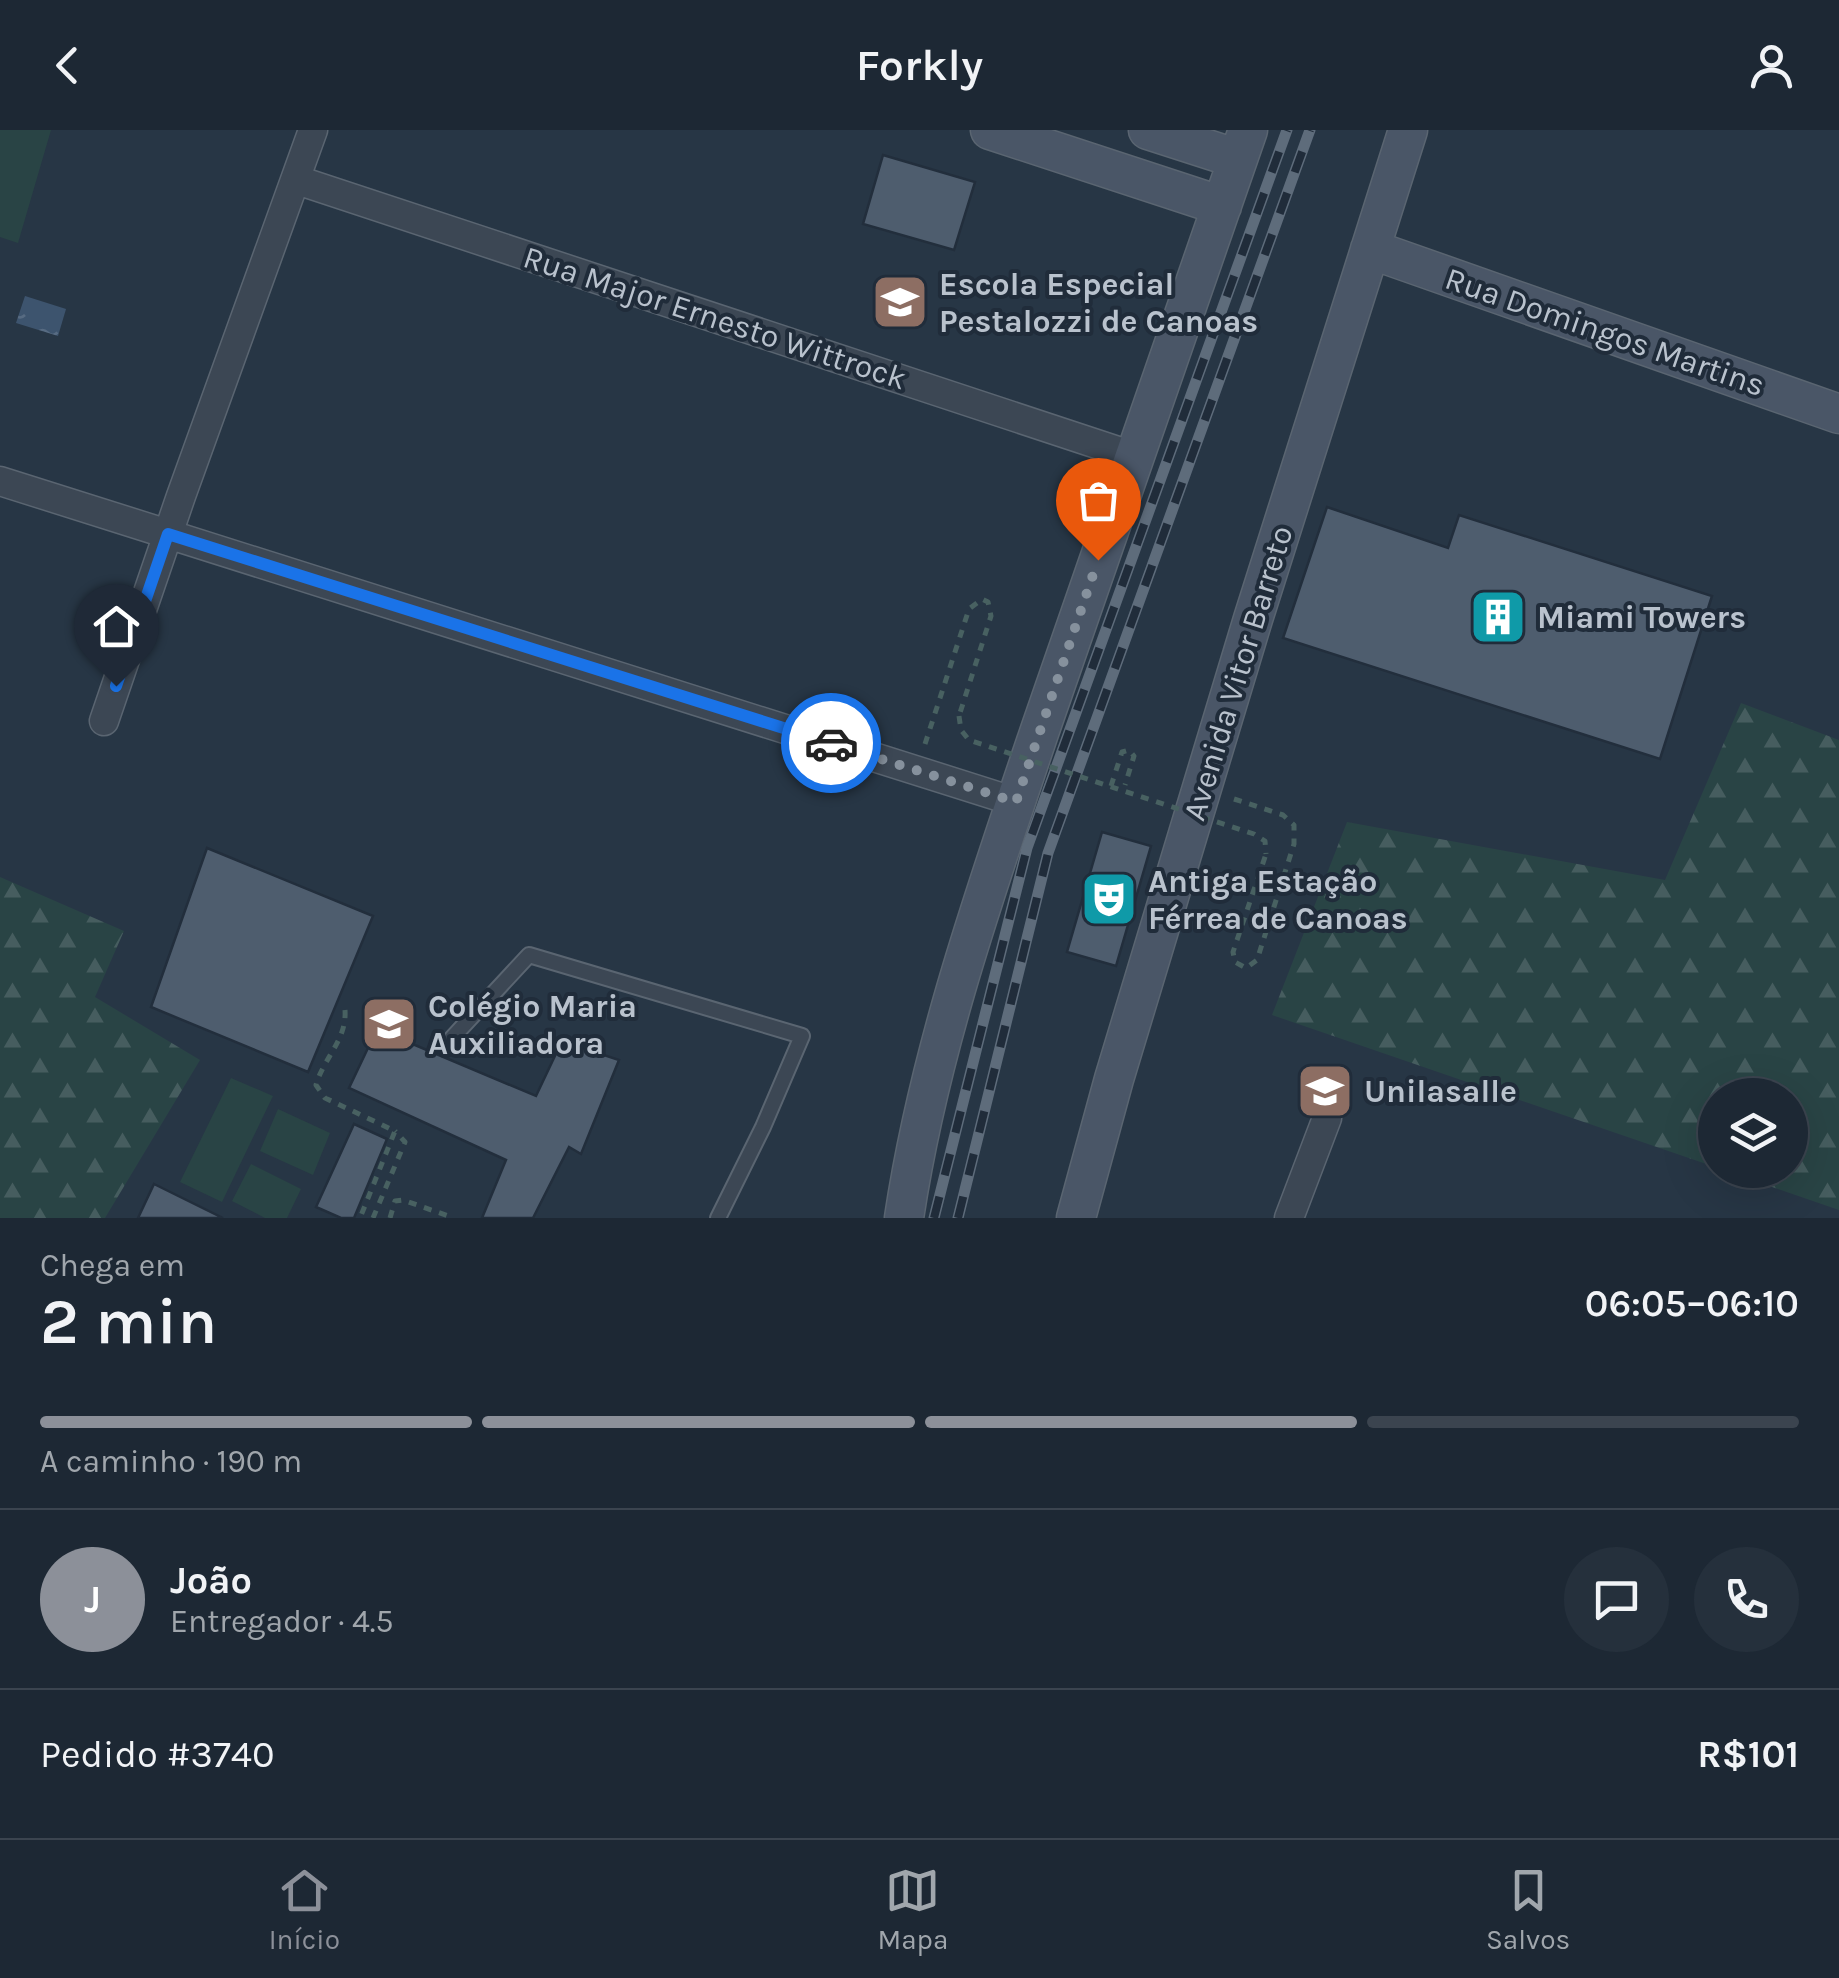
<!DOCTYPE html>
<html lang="pt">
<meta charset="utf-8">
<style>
:root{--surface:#1d2834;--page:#25303c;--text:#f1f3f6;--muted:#a0a6ac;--line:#3b444f;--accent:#8c9099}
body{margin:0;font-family:Karla,sans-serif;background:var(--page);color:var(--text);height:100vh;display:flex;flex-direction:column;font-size:38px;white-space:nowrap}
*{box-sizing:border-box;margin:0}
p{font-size:32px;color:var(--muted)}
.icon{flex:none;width:55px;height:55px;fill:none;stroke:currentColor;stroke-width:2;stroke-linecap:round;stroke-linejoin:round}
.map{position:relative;height:1088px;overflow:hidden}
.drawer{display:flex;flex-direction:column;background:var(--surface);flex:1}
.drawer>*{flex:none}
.buttons{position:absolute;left:1698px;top:948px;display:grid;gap:20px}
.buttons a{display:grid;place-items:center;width:110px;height:110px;border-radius:50%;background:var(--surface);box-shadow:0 10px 40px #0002,0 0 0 2px var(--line);font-size:50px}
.pin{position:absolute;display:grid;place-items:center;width:85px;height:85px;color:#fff;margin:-102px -42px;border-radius:50% 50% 50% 0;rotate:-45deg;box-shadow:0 0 10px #0007}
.pin .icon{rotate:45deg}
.courier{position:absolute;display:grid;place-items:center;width:100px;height:100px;margin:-50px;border:8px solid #1a73e8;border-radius:50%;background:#fff;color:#222;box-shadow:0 2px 12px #0007}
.head em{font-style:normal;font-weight:600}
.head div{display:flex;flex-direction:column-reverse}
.head{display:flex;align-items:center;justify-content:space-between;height:170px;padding:0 40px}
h1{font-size:65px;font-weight:600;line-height:75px}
.bar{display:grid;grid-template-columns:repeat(4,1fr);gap:15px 10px;align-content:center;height:120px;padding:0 40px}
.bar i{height:12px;border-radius:8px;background:var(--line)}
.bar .on{background:var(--accent)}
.bar p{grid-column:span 4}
.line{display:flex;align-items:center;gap:25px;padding:0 40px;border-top:2px solid var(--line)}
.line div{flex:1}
.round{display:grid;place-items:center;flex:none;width:105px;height:105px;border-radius:52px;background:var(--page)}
header{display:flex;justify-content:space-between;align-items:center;height:130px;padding:0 40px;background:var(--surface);font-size:45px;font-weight:600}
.menu{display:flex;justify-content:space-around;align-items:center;height:140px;border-top:2px solid var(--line);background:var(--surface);font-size:28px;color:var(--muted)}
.menu a{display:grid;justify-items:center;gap:5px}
.menu .on{color:var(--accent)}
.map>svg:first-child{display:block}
.forest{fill:url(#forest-firs)}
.green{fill:#294445}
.water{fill:url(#water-ripples)}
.building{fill:#4e5d6e;stroke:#222e3c;stroke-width:2.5}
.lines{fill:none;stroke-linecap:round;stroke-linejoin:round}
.lane-casing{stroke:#5a6571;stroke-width:18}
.street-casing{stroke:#5a6571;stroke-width:31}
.secondary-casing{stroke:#5a6571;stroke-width:41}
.path{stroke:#486161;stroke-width:5;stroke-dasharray:8 8;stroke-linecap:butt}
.lane{stroke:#3c4754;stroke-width:14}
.street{stroke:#3c4754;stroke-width:28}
.secondary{stroke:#4a5667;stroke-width:38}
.rail-casing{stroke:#5e6c7b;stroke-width:11}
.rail{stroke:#202c3a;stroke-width:8;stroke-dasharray:22;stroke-linecap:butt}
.path-bridge{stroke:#486161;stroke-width:5;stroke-dasharray:8 8;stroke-linecap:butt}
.done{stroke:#86919d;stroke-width:10;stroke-dasharray:0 18}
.route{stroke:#1a73e8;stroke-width:12}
.labels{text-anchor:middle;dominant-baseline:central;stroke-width:8;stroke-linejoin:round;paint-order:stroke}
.poi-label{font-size:32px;font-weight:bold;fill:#b9c2cd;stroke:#202c3a;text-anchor:start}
.street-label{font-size:32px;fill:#b9c2cd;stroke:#202c3a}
</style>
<header><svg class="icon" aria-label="back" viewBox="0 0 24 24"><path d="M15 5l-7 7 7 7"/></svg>Forkly<svg class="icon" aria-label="person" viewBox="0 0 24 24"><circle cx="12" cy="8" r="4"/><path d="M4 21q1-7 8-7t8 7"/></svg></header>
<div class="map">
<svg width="1839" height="1088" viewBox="0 0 1839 1088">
<defs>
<pattern id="forest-firs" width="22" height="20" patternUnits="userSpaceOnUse" patternTransform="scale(2.5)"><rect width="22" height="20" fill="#294445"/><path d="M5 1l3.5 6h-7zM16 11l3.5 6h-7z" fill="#465d5f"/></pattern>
<pattern id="water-ripples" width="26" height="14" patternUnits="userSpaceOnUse" patternTransform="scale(2.5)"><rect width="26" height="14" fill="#3d546e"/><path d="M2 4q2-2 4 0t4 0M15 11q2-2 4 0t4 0" fill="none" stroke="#576b82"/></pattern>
</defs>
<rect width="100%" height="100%" fill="#273645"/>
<!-- forest -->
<path class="forest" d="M1741 573 1839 610V1080L1723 1040H1790V965H1715V1037L1272 885 1347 692 1665 750Z
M0 747 124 801 95 867 200 930 105 1088H0Z"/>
<!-- green -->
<path class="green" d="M0 0H51L18 113 0 107Z
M231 948 273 966 222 1072 180 1052Z
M278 979 330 1003 313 1045 260 1021Z
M251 1034 301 1059 287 1088H265L232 1071Z"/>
<!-- water -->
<path class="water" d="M25 166 66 179 58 206 16 193Z"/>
<!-- building -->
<path class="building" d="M883 25 975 52 954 120 863 94Z
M1327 377 1448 418 1459 385 1712 466 1660 629 1283 508Z
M1102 702 1151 716 1116 836 1067 822Z
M207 718 373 786 308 942 151 877Z
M377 899 536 966 562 911 619 930 581 1024 569 1017 533 1088H482L506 1030 349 958Z
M354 994 387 1009 354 1088H341L316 1077Z
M154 1054 223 1088H138Z"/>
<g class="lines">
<!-- lane casing -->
<g class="lane-casing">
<path id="lane" d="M452 908 529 825 802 906 763 997 718 1088"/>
</g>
<!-- street casing -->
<g class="street-casing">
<path id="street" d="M297 50 1133 326
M0 351 1016 672
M104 591 181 366 313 0
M1289 1088 1327 988"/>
</g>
<!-- secondary casing -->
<g class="secondary-casing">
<path id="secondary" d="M990 0 1222 76
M1148 0 1238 29
M1370 119 1839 284
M904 1088C929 921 986 760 1040 600 1108 400 1178 200 1248 0
M1076 1088 1114 949 1253 489 1408 0"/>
</g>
<!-- path -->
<path class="path" d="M925 614 969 479 982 469 988 472 991 486 959 586
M1111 656 1122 622 1129 620 1134 626 1125 655
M1234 669 1283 685 1294 695V714L1257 830 1246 838 1235 832 1233 822 1266 724
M345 880C347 910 324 927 316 955L325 968 395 1001 360 1088
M373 1088 405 1012 395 1001
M390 1088 395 1071 403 1070 454 1088"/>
<!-- lane -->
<use href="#lane" class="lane"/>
<!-- street -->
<use href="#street" class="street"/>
<!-- secondary -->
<use href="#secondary" class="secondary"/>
<!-- rail casing -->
<g class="rail-casing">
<path id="rail" d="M934 1088 1027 718 1287 0
M958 1088 1048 723 1310 0"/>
</g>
<!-- rail -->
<use href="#rail" class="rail"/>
<!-- path-bridge -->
<path class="path-bridge" d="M959 586 961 600 969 610 1254 704 1265 711 1266 724"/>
</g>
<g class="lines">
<!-- done -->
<path class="done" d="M831 613 1016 672 1098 430"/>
<!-- route -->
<path class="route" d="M116 556 168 404 831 613"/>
</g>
<!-- icons -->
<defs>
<g id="school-square" transform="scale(2.875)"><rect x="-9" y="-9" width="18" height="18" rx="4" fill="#8d6e63" stroke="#202c3a"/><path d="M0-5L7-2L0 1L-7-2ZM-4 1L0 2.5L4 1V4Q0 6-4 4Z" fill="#fff"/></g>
<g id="building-square" transform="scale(2.875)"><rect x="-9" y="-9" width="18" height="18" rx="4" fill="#0f9aa8" stroke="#202c3a"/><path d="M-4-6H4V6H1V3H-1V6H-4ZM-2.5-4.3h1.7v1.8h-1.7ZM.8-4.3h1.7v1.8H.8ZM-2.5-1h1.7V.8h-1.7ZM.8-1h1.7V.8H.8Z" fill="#fff"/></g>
<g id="theatre-square" transform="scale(2.875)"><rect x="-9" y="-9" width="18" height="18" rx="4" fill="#0f9aa8" stroke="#202c3a"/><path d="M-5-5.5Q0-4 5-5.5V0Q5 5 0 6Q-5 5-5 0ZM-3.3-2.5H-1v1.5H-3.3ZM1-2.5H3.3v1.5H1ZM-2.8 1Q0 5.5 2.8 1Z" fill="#fff"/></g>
<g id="university-square" transform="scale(2.875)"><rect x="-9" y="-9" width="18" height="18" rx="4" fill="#8d6e63" stroke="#202c3a"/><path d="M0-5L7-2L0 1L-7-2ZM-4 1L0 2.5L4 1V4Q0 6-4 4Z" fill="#fff"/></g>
</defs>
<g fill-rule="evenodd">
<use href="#school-square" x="900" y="172"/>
<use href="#building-square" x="1498" y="487"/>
<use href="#theatre-square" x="1109" y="769"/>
<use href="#school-square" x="389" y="894"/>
<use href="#university-square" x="1325" y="961"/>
</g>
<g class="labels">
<!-- poi labels -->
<g class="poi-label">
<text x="939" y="154">Escola Especial<tspan x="939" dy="37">Pestalozzi de Canoas</tspan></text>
<text x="1537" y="487">Miami Towers</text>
<text x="1148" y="751">Antiga Estação<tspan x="1148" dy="37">Férrea de Canoas</tspan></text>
<text x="428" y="876">Colégio Maria<tspan x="428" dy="37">Auxiliadora</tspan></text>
<text x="1364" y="961">Unilasalle</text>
</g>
<!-- street labels -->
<g class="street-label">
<text transform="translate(715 188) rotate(18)">Rua Major Ernesto Wittrock</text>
<text transform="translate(1605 202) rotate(19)">Rua Domingos Martins</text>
<text transform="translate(1238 543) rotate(-73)">Avenida Vitor Barreto</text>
</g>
</g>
</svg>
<div class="buttons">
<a><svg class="icon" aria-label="layers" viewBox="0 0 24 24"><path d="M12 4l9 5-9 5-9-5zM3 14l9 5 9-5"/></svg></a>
</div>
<div class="pin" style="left:1098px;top:430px;background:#ea580c"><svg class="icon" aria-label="bag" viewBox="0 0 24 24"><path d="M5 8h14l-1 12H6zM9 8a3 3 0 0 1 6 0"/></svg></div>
<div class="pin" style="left:116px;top:556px;background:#1f2937"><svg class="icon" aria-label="home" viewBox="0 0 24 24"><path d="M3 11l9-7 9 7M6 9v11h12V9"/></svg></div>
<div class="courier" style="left:831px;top:613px"><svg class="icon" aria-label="car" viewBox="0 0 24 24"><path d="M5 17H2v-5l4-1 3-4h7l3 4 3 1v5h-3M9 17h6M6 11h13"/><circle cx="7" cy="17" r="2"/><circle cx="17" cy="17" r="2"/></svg></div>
</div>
<section class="drawer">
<div class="head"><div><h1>2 min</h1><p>Chega em</p></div><em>06:05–06:10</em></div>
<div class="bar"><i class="on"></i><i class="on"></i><i class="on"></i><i></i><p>A caminho · 190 m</p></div>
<div class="line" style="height:180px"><b class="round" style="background:var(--accent);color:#fff">J</b><div><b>João</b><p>Entregador · 4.5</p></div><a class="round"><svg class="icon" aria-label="chat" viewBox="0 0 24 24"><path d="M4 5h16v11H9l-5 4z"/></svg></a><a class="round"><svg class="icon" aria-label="phone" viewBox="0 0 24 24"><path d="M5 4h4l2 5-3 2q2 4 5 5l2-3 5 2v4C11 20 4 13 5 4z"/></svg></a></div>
<div class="line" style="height:130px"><div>Pedido #3740</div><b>R$101</b></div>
</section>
<nav class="menu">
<a class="on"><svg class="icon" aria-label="home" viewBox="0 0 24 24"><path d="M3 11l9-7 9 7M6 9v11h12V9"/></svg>Início</a>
<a><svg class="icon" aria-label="map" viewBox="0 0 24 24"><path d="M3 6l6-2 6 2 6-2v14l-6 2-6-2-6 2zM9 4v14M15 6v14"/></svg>Mapa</a>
<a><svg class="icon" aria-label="saved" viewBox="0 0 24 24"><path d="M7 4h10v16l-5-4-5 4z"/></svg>Salvos</a>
</nav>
